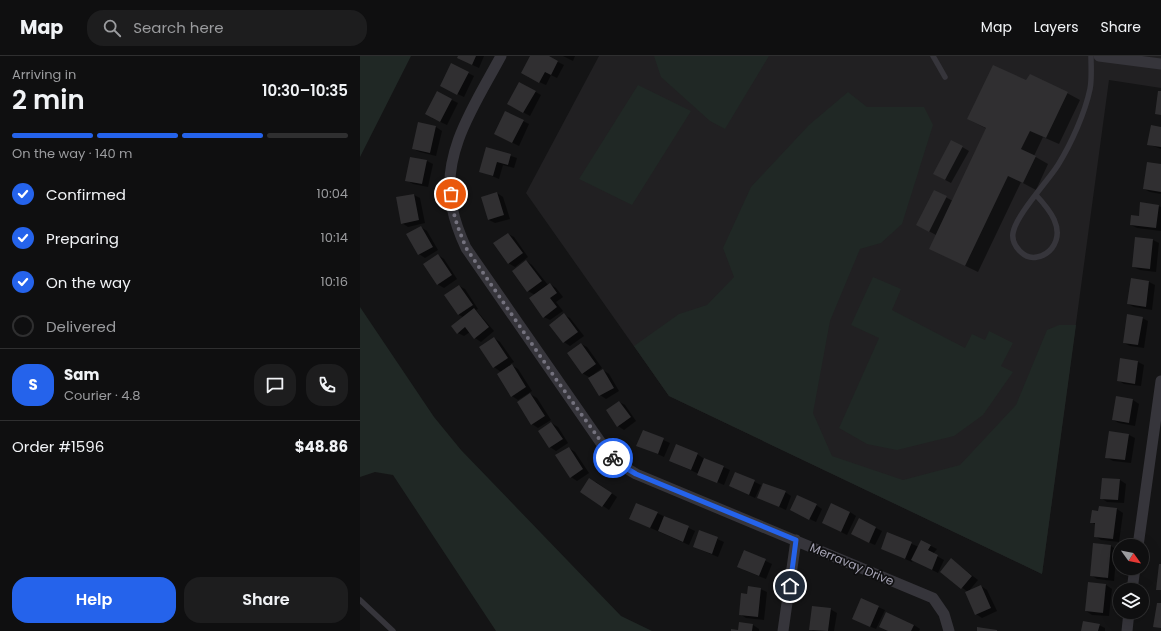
<!DOCTYPE html>
<meta charset="utf-8">
<style>
:root{--surface:#0f0f10;--page:#1d1d1e;--text:#f1f3f6;--muted:#9b9c9f;--line:#2f2f30;--accent:#2563eb}
body{margin:0;font-family:Poppins,sans-serif;background:var(--page);color:var(--text);height:100vh;display:flex;flex-direction:column;font-size:15px;white-space:nowrap}
*{box-sizing:border-box;margin:0}
p{font-size:13px;color:var(--muted)}
.icon{flex:none;width:22px;height:22px;fill:none;stroke:currentColor;stroke-width:2;stroke-linecap:round;stroke-linejoin:round}
.map{position:relative;flex:1;overflow:hidden}
.side{display:flex;flex-direction:column;background:var(--surface);width:360px}
.side>*{flex:none}
.needle{width:26px;rotate:123deg}
.controls{position:absolute;left:753px;top:483px;display:grid;gap:8px}
.controls a{display:grid;place-items:center;width:36px;height:36px;border-radius:50%;background:var(--surface);box-shadow:0 4px 16px #0002,0 0 0 1px var(--line);font-size:20px}
.pin{position:absolute;display:grid;place-items:center;width:34px;height:34px;color:#fff;margin:-17px;border:2px solid #fff;border-radius:50%;box-shadow:0 1px 4px #0007}
.courier{position:absolute;display:grid;place-items:center;width:40px;height:40px;margin:-20px;border:3px solid #2563eb;border-radius:50%;background:#fff;color:#222;box-shadow:0 1px 5px #0007}
.head em{font-style:normal;font-weight:600}
.head div{display:flex;flex-direction:column-reverse}
.head{display:flex;align-items:center;justify-content:space-between;height:68px;padding:0 12px}
h1{font-size:26px;font-weight:600;line-height:30px}
.bar{display:grid;grid-template-columns:repeat(4,1fr);gap:6px 4px;align-content:center;height:48px;padding:0 12px}
.bar i{height:5px;border-radius:3px;background:var(--line)}
.bar .selected{background:var(--accent)}
.bar p{grid-column:span 4}
.line{display:flex;align-items:center;gap:10px;padding:0 12px;border-top:1px solid var(--line)}
.line div{flex:1}
.round{display:grid;place-items:center;flex:none;width:42px;height:42px;border-radius:16px;background:var(--page)}
ol{padding:0 12px;list-style:none}
li{display:flex;align-items:center;gap:12px;height:44px}
li p{margin-inline-start:auto}
li .icon{padding:4px;border-radius:50%;background:var(--accent);color:#fff;stroke-width:4}
li:last-child{color:var(--muted)}
li i{width:22px;height:22px;border:2px solid var(--line);border-radius:50%}
.action{display:flex;gap:8px;margin-top:auto;padding:8px 12px}
.action a{flex:1;height:46px;border-radius:16px;background:var(--accent);color:#fff;font-size:16px;font-weight:600;line-height:46px;text-align:center}
.action a+a{background:var(--page);color:var(--text)}
header{display:flex;align-items:center;gap:24px;box-sizing:border-box;height:56px;padding:0 20px;background:var(--surface);border-bottom:1px solid var(--line)}
header strong{font-size:19px}
nav{display:flex;gap:22px;margin-inline-start:auto;font-size:14px}
.search{width:280px;height:36px;background:var(--page);display:flex;align-items:center;gap:10px;box-sizing:border-box;padding:0 14px;border-radius:16px;color:var(--muted);font-size:15px}
main{display:flex;flex:1;min-height:0}
.map>svg:first-child{display:block}
.built{fill:#212022}
.green{fill:#202825}
.shadow{fill:#0007}
.building{fill:#302f31}
.lines{fill:none;stroke-linecap:round;stroke-linejoin:round}
.service{stroke:#36353b;stroke-width:5.5}
.minor{stroke:#36353b;stroke-width:11}
.done{stroke:#74727e;stroke-width:4;stroke-dasharray:0 7.2}
.route{stroke:#2563eb;stroke-width:5}
.labels{text-anchor:middle;dominant-baseline:central;stroke-width:3.5;stroke-linejoin:round;paint-order:stroke}
.street-label{font-size:12px;fill:#a7a5b6;stroke:#0f0f10}
</style>
<header>
<strong>Map</strong>
<div class="search"><svg class="icon" aria-label="search" viewBox="0 0 24 24"><circle cx="10" cy="10" r="6"/><path d="M15 15l6 6"/></svg>Search here</div>
<nav><a>Map</a><a>Layers</a><a>Share</a></nav>
</header>
<main>
<section class="side">
<div class="head"><div><h1>2 min</h1><p>Arriving in</p></div><em>10:30–10:35</em></div>
<div class="bar"><i class="selected"></i><i class="selected"></i><i class="selected"></i><i></i><p>On the way · 140 m</p></div>
<ol>
<li><svg class="icon" aria-label="check" viewBox="0 0 24 24"><path d="M5 12l5 5 9-10"/></svg>Confirmed<p>10:04</p></li>
<li><svg class="icon" aria-label="check" viewBox="0 0 24 24"><path d="M5 12l5 5 9-10"/></svg>Preparing<p>10:14</p></li>
<li><svg class="icon" aria-label="check" viewBox="0 0 24 24"><path d="M5 12l5 5 9-10"/></svg>On the way<p>10:16</p></li>
<li><i></i>Delivered</li>
</ol>
<div class="line" style="height:72px"><b class="round" style="background:var(--accent);color:#fff">S</b><div><b>Sam</b><p>Courier · 4.8</p></div><a class="round"><svg class="icon" aria-label="chat" viewBox="0 0 24 24"><path d="M4 5h16v11H9l-5 4z"/></svg></a><a class="round"><svg class="icon" aria-label="phone" viewBox="0 0 24 24"><path d="M5 4h4l2 5-3 2q2 4 5 5l2-3 5 2v4C11 20 4 13 5 4z"/></svg></a></div>
<div class="line" style="height:52px"><div>Order #1596</div><b>$48.86</b></div>
<div class="action"><a>Help</a><a>Share</a></div>
</section>
<div class="map">
<svg width="801" height="575" viewBox="0 0 801 575">
<rect width="100%" height="100%" fill="#141415"/>
<!-- built -->
<path class="built" d="M239 0H801V32L749 24 682 518 309 340 166 137Z"/>
<!-- green -->
<path class="green" d="M0 0H51L0 101Z
M294 0H409L365 73 350 65 301 21Z
M278 29 331 55 272 149 219 123Z
M488 36 507 51H564L573 69 542 168 521 187 500 193 470 265 453 357 472 400 543 424 600 409 656 349 687 274 699 269H716L682 518 309 340 274 290 319 258 347 249 374 221 363 192 391 131 449 69Z
M513 221 541 233 532 254 605 292 612 278 625 284 629 275 653 287 641 310 653 316 623 359 594 380 537 394 507 388 479 372 519 282 491 269Z
M0 251 74 361 101 394 261 560 292 575H136L33 419 15 416 0 421Z"/>
<!-- shadow -->
<path class="shadow" d="M99 0H124L119 12 104 5Z
M171 0H186L204 9 197 22 191 19 186 29 168 21Z
M203 0H215L213 5Z
M108 17 114 20 104 41 87 33Z
M160 27 181 39 170 60 148 48Z
M707 37 720 44 699 88 683 81 674 100 688 108 676 134 661 126 618 216 583 199 576 179 563 172 574 135 593 145 627 73 608 63Z
M92 44 98 47 87 69 72 62Z
M163 65 169 68 159 90 141 81Z
M59 67 76 71 82 75 76 100 60 96 53 93Z
M801 72V93L788 88Z
M592 85 609 95 591 127 574 118Z
M127 92 157 102 154 112 143 109 139 123 120 115Z
M67 105 73 108 68 131 53 128 47 124Z
M801 109V138L790 136 784 133Z
M137 137 143 141 150 163 135 167 129 164Z
M54 139 60 142 65 167 48 171 42 167Z
M798 150 801 151V175L777 172 771 169 780 161Z
M61 171 67 175 78 194 65 202 59 198Z
M148 178 154 181 168 201 155 211 148 207Z
M793 184 799 187 796 216 780 214 773 211Z
M78 199 84 203 97 223 84 232 77 228Z
M166 205 172 209 188 229 190 228 196 232 203 241 196 246 203 255 190 264 184 261 175 239 168 235Z
M772 223 789 226 795 229 792 254 774 251 768 248Z
M99 230 105 233 118 253 116 254 134 275 121 286 115 282 110 276 104 280 98 277 103 261 99 259 85 239Z
M204 259 210 262 224 280 210 290 204 286 191 269Z
M782 262 788 265 784 292 770 290 764 287Z
M134 282 140 286 154 306 150 308 158 313 172 335 158 344 152 340 141 316 134 311Z
M221 288 227 291 242 312 234 318V319L243 314 249 318 259 335 246 343 240 339 229 321 222 317Z
M778 306 784 309 781 330 764 328 758 324Z
M170 338 177 342 191 364 178 372 172 368Z
M757 341 773 344 779 348 775 370 759 367 753 364Z
M259 346 265 349 276 365 264 374 258 370Z
M191 367 198 371 208 387 196 395 190 391Z
M283 375 310 387 304 401 278 389Z
M769 379 775 382 771 407 753 405 746 401Z
M209 392 215 396 229 417 217 425 211 421Z
M337 398 343 402 370 414 364 429 310 405Z
M376 417 401 429 395 442 376 433Z
M760 424 766 428 764 447 747 446 741 442Z
M236 426 257 441 249 454 221 435Z
M425 436 431 440 426 454 399 442Z
M456 449 462 453 456 466 437 457Z
M740 451 757 453 763 457 759 486 741 484 735 480 736 469 731 466 739 456Z
M490 456 496 460 487 479 463 467Z
M297 457 335 475 329 489 277 466Z
M516 472 522 475 515 489 499 482Z
M339 475 364 486 358 501 334 491Z
M528 478 559 491 561 485 577 493 573 498 584 504 578 517 553 504 552 506 522 493Z
M751 490 757 494 754 525 737 523 731 519Z
M384 495 412 508 406 523 384 514Z
M591 503 618 524 608 536 581 516Z
M729 527 746 529 752 533 749 560 732 559 726 555Z
M621 530 627 534 637 555 622 562 616 558Z
M400 533 407 536 404 564 386 562 380 558 388 539Z
M518 551 525 554 516 573 499 566Z
M470 553 477 557 474 575H453L450 573Z
M527 557 554 569 560 573 559 575H528Z
M393 569 399 573V575H372H379Z
M739 569 745 572V575H722Z"/>
<!-- building -->
<path class="building" d="M98 0H116L112 9 97 2Z
M170 0H189L198 5 191 19 185 16 179 27 161 17Z
M91 7 109 16 97 39 80 30Z
M633 9 666 24 670 18 708 36 686 82 670 75 661 93 676 100 663 127 648 120 605 210 569 193 626 72 607 63Z
M159 26 176 35 163 57 147 48Z
M77 35 92 43 80 66 65 58Z
M798 35H801V59L795 58Z
M145 55 164 64 152 87 134 78Z
M58 66 76 70 70 97 52 93Z
M791 69 801 71V91L787 89Z
M591 84 603 90 585 124 573 118Z
M126 91 151 98 148 109 137 106 133 120 119 116Z
M50 101 67 104 62 128 45 125Z
M787 106 801 108V136L783 133Z
M574 134 587 140 569 176 556 169Z
M137 136 144 159 128 164 121 141Z
M54 138 59 164 41 168 36 141Z
M780 146 799 149 796 172 770 169 771 159 779 160Z
M61 170 73 191 58 199 46 178Z
M148 177 163 197 148 208 133 187Z
M775 181 793 183 790 213 772 211Z
M78 198 92 219 77 229 63 208Z
M166 204 182 225 167 236 152 215Z
M771 222 789 225 786 251 767 248Z
M190 227 197 237 190 242 197 251 183 262 169 242Z
M99 229 113 249 98 259 84 239Z
M114 252 129 271 114 283 105 271 97 278 91 270Z
M204 257 218 276 203 287 189 269Z
M767 258 783 261 778 289 763 287Z
M134 281 148 302 133 312 119 291Z
M221 287 236 308 222 318 207 297Z
M760 302 778 305 775 328 757 325Z
M152 308 166 331 151 341 137 318Z
M243 313 254 332 239 340 228 322Z
M170 337 185 360 171 369 157 346Z
M756 340 773 343 769 367 752 364Z
M259 345 271 361 257 371 246 354Z
M191 366 203 383 189 392 178 375Z
M283 374 304 382 298 398 276 390Z
M749 375 769 378 765 404 745 402Z
M316 388 338 397 331 414 309 405Z
M209 391 223 413 210 422 195 399Z
M344 402 364 410 357 427 337 419Z
M375 416 395 424 389 439 369 430Z
M229 422 252 437 242 451 220 436Z
M742 422 760 423 758 444 740 443Z
M403 427 426 435 419 451 397 442Z
M437 439 457 448 449 464 430 454Z
M276 447 298 456 290 472 269 463Z
M471 447 490 456 481 476 462 467Z
M739 450 757 452 753 483 734 481 735 467H730L732 454 738 455Z
M304 460 329 470 323 486 298 475Z
M499 462 516 471 509 487 491 478Z
M339 474 358 481 352 498 333 491Z
M527 476 552 486 545 503 521 493Z
M561 484 571 489 568 494 578 499 572 514 551 504Z
M733 487 751 489 748 522 730 520Z
M384 494 406 503 399 520 377 511Z
M591 502 612 520 601 533 580 516Z
M799 508H801V534H796Z
M728 526 746 528 743 557 725 555Z
M621 529 631 552 615 559 605 536Z
M388 530 401 532 398 561 379 559 381 537 387 538Z
M501 542 519 550 510 571 492 563Z
M797 547H801V572L793 571Z
M452 550 471 552 468 575 449 574Z
M526 556 554 569 551 575H528L519 571Z
M723 565 740 568 738 575H721Z
M379 566 393 568 392 575H371V573L378 574Z
M617 571 637 574V575H617Z"/>
<g class="lines">
<!-- service -->
<path class="service" d="M573 0 585 21
M676 139C689 153 706 173 692 192 689 196 683 200 677 201 664 204 651 189 653 177 656 159 688 125 698 109 711 88 725 57 730 33 732 23 731 11 731 0
M0 544 33 575"/>
<!-- minor -->
<path class="minor" d="M141 0C117 45 80 97 92 151 95 166 100 179 106 192L248 397 261 409 276 418 573 542 584 558 589 575
M739 0 801 8
M778 490 801 325
M772 534 775 512
M423 575 436 484
M767 575 769 556"/>
</g>
<g class="lines">
<!-- done -->
<path class="done" d="M91 138C92 158 99 174 106 192L198 326 253 402"/>
<!-- route -->
<path class="route" d="M253 402 261 409 276 418 436 484 430 530"/>
</g>
<g class="labels">
<!-- street labels -->
<g class="street-label">
<text transform="translate(492 508) rotate(23)">Merravay Drive</text>
</g>
</g>
</svg>
<div class="controls">
<a><svg class="needle" viewBox="-14 -14 28 28"><path d="M0-13l5 13h-10z" fill="#e53935"/><path d="M0 13l5-13h-10z" fill="#9b9c9f"/></svg></a>
<a><svg class="icon" aria-label="layers" viewBox="0 0 24 24"><path d="M12 4l9 5-9 5-9-5zM3 14l9 5 9-5"/></svg></a>
</div>
<div class="pin" style="left:91px;top:138px;background:#ea580c"><svg class="icon" aria-label="bag" viewBox="0 0 24 24"><path d="M5 8h14l-1 12H6zM9 8a3 3 0 0 1 6 0"/></svg></div>
<div class="pin" style="left:430px;top:530px;background:#1f2937"><svg class="icon" aria-label="home" viewBox="0 0 24 24"><path d="M3 11l9-7 9 7M6 9v11h12V9"/></svg></div>
<div class="courier" style="left:253px;top:402px"><svg class="icon" aria-label="bike" viewBox="0 0 24 24"><circle cx="6" cy="16" r="4"/><circle cx="18" cy="16" r="4"/><path d="M6 16l4-8h5l3 8M10 8l3 8H6M13 5h3"/></svg></div>
</div>
</main>
